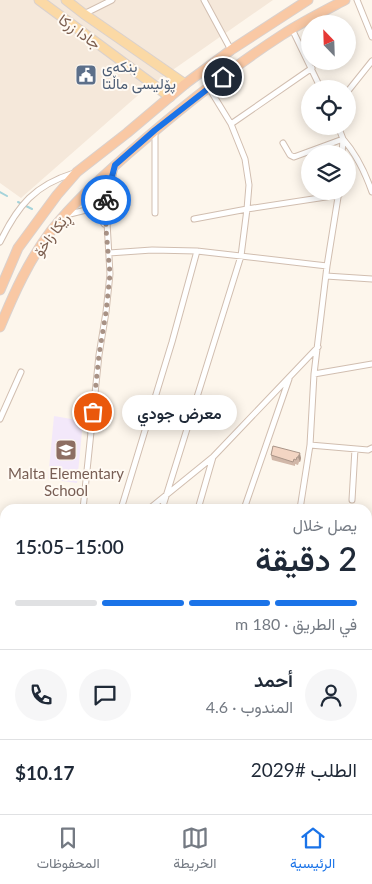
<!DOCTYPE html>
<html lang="ar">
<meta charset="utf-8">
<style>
:root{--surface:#fff;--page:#f6f6f7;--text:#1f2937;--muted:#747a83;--line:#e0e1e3;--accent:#1a73e8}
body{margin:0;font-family:Lato,Vazirmatn,sans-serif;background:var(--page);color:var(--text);direction:rtl;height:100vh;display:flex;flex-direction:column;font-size:19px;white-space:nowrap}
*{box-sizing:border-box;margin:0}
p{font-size:16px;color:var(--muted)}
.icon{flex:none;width:28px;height:28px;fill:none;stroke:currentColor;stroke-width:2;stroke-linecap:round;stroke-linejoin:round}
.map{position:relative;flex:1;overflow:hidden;direction:ltr}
.drawer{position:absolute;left:0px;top:504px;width:372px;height:311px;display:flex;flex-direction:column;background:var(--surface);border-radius:15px 15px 0 0;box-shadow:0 2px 12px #0003;direction:rtl}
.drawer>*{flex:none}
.needle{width:32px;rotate:337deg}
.buttons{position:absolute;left:301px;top:15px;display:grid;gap:10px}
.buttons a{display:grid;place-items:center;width:55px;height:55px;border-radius:50%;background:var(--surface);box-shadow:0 2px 12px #0003;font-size:25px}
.pin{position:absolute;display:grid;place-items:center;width:42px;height:42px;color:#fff;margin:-21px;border:2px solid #fff;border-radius:50%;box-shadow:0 1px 5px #0007}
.courier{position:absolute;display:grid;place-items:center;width:50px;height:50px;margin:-25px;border:4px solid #1a73e8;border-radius:50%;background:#fff;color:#222;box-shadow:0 1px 6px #0007}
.bubble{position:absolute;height:35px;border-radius:18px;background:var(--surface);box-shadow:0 2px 12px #0003;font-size:16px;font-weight:600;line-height:35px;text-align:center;direction:rtl}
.overview em{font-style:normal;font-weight:600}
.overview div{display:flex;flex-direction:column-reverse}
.overview{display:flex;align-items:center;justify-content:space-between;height:85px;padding:0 15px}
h1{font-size:32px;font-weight:600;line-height:38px}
.bar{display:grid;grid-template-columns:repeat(4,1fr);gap:8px 5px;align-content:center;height:60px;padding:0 15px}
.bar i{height:6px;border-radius:4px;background:var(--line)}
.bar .selected{background:var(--accent)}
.bar p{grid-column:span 4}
.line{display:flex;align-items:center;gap:12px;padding:0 15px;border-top:1px solid var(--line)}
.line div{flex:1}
.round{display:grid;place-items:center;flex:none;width:52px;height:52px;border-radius:26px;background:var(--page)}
.tabs{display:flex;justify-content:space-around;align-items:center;height:70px;border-top:1px solid var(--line);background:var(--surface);font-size:14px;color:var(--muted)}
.tabs a{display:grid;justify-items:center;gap:2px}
.tabs .selected{color:var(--accent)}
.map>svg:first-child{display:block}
.residential{fill:#f5e8da}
.education{fill:#f3e8fa}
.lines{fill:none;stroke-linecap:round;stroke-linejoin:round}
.stream{stroke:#a5d3da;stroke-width:2}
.minor-casing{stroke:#d1beb0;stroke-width:7}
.primary-casing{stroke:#dad1cd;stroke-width:11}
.trunk-casing{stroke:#dad1cd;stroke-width:11}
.minor{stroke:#fff;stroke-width:5}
.primary{stroke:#fbd9a5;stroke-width:9}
.trunk{stroke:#f9c8a4;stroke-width:9}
.wall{fill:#d1b7a8}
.shaded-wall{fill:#aa9588}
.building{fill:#f3d5c3;stroke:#aa9588}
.done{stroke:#a89285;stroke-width:5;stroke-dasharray:0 9}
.route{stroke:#1a73e8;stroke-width:6}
.labels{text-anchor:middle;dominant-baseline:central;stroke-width:4;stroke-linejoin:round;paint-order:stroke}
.street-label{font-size:15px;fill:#7a5c4d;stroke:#fffaf3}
.service-label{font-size:15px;fill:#4e5e75;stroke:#fffaf3;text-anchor:start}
.education-label{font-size:15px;fill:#785e54;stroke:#fffaf3}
</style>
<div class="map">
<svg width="372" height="814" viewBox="0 0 372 814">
<rect width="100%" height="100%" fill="#fdf6ec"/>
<!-- residential -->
<path class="residential" d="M0 0H273L144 90 21 198 0 183Z"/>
<!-- education -->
<path class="education" d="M54 416 83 421 77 483 48 479Z"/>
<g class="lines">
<!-- stream -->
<path class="stream" d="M0 192 7 196
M18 202 20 203
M26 206 32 209"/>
<!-- minor casing -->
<g class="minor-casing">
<path id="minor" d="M204 0 231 50
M357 0 372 37
M84 14 112 0
M292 29 321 89
M348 91 372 61
M231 124 312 68
M338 126 343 139 342 154
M283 143 290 155 294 157 343 139C357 155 365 172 372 192
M155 213V131
M66 215 90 209 99 214 104 224
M194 219 247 209 339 195
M0 242C18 205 35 185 74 173
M109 253 152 250 197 251 327 266
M326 276 372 279
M314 374 372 364
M0 419 21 372
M310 445 368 450 372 448
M352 500 355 449
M28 508H83
M83 509 99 355 106 312 110 274 106 205 115 167
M121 509 172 342 197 251
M149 509 213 457 318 347
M162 509 241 256 247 209 249 185 245 159 231 124 209 88
M198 509 213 457
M244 509 289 379
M300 509 310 445 314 374 327 266 339 191
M368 577 372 576
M368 630 372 628
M0 634 5 628
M368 678 372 692
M0 724 5 723
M368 735 372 734
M78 810 79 814
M216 810V814
M360 810 361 814
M163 812 169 810
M62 814 63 810
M140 814 141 810"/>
</g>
<!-- primary casing -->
<g class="primary-casing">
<path id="primary" d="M39 0 170 97
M66 0 84 14 185 84
M160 88 169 87 172 82V75"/>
</g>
<!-- trunk casing -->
<g class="trunk-casing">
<path id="trunk" d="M0 290 18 248 57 195 77 172 127 133 185 84 231 50 308 0
M0 327C14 293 29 260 51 231 74 202 102 177 129 153 177 111 228 70 282 35 302 22 324 11 345 0"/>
</g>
<!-- minor -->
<use href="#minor" class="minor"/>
<!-- primary -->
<use href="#primary" class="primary"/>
<!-- trunk -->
<use href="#trunk" class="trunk"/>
</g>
<!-- wall -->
<path class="wall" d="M273 446 301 458 300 462H299L298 465 295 464V466L272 460 271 455Z"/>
<!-- shaded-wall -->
<path class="shaded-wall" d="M300 453 301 458 300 462 298 457Z"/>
<!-- building -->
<path class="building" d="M273 446 300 453 298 457H297L296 460 294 459 293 462 271 455Z"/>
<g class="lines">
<!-- done -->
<path class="done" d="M93 412 99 355 106 312 110 274 106 229V200"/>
<!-- route -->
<path class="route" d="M106 200 115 165 155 130 223 77"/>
</g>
<!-- icons -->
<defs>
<g id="civic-square" transform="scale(1.125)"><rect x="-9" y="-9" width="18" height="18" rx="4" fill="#5c6f8a" stroke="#fffaf3"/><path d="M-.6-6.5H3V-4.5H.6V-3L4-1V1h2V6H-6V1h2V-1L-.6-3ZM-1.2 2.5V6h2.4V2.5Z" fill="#fff"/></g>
<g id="school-square" transform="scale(1.125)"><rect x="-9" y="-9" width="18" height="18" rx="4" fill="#8d6e63" stroke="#fffaf3"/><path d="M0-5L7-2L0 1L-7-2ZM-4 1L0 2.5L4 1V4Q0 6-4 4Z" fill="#fff"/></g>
</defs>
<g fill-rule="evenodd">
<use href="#civic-square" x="86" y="75"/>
<use href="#school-square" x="66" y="450"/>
</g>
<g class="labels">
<!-- street labels -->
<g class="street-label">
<text transform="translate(80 31) rotate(36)">جادا زرکا</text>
<text transform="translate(51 234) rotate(-53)">ڕێکا زاخۆ</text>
</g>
<!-- service labels -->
<g class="service-label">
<text x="102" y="66">بنکەی<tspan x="102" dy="17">پۆلیسی ماڵتا</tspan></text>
</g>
<!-- education labels -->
<g class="education-label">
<text x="66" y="473">Malta Elementary<tspan x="66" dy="17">School</tspan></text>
</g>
</g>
</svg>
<div class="buttons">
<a><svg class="needle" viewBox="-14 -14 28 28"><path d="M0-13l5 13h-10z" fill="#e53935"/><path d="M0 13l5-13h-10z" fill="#747a83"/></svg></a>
<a><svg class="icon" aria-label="locate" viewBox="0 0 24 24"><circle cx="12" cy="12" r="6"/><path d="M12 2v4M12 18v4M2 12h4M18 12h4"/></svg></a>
<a><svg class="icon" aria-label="layers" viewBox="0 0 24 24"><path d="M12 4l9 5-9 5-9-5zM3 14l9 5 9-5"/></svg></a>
</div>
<div class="pin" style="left:93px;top:412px;background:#ea580c"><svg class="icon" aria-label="bag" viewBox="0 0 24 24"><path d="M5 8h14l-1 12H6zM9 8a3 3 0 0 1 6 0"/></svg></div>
<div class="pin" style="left:223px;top:77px;background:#1f2937"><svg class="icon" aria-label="home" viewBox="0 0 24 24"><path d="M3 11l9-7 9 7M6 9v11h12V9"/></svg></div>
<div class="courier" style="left:106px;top:200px"><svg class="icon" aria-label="bike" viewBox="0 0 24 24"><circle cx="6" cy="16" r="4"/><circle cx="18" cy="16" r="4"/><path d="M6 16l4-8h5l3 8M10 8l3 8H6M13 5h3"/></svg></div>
<div class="bubble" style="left:122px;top:395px;width:115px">معرض جودي</div>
<section class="drawer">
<div class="overview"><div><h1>2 دقيقة</h1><p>يصل خلال</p></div><em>15:00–15:05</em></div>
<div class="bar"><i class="selected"></i><i class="selected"></i><i class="selected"></i><i></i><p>في الطريق · 180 m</p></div>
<div class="line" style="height:90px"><a class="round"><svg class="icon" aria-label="person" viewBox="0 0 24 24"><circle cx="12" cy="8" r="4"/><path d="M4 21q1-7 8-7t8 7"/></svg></a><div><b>أحمد</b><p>المندوب · 4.6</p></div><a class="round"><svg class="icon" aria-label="chat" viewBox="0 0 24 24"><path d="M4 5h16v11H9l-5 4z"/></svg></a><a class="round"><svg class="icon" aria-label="phone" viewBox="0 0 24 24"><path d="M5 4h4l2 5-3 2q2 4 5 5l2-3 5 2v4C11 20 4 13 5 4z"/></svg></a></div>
<div class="line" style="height:65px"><div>الطلب #2029</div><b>$10.17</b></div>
</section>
</div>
<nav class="tabs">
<a class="selected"><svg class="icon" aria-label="home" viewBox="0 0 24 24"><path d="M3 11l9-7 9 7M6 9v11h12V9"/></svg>الرئيسية</a>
<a><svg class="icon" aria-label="map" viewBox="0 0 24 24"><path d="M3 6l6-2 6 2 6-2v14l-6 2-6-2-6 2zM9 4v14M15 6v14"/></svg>الخريطة</a>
<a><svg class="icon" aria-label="saved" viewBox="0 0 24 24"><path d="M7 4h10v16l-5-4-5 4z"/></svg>المحفوظات</a>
</nav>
